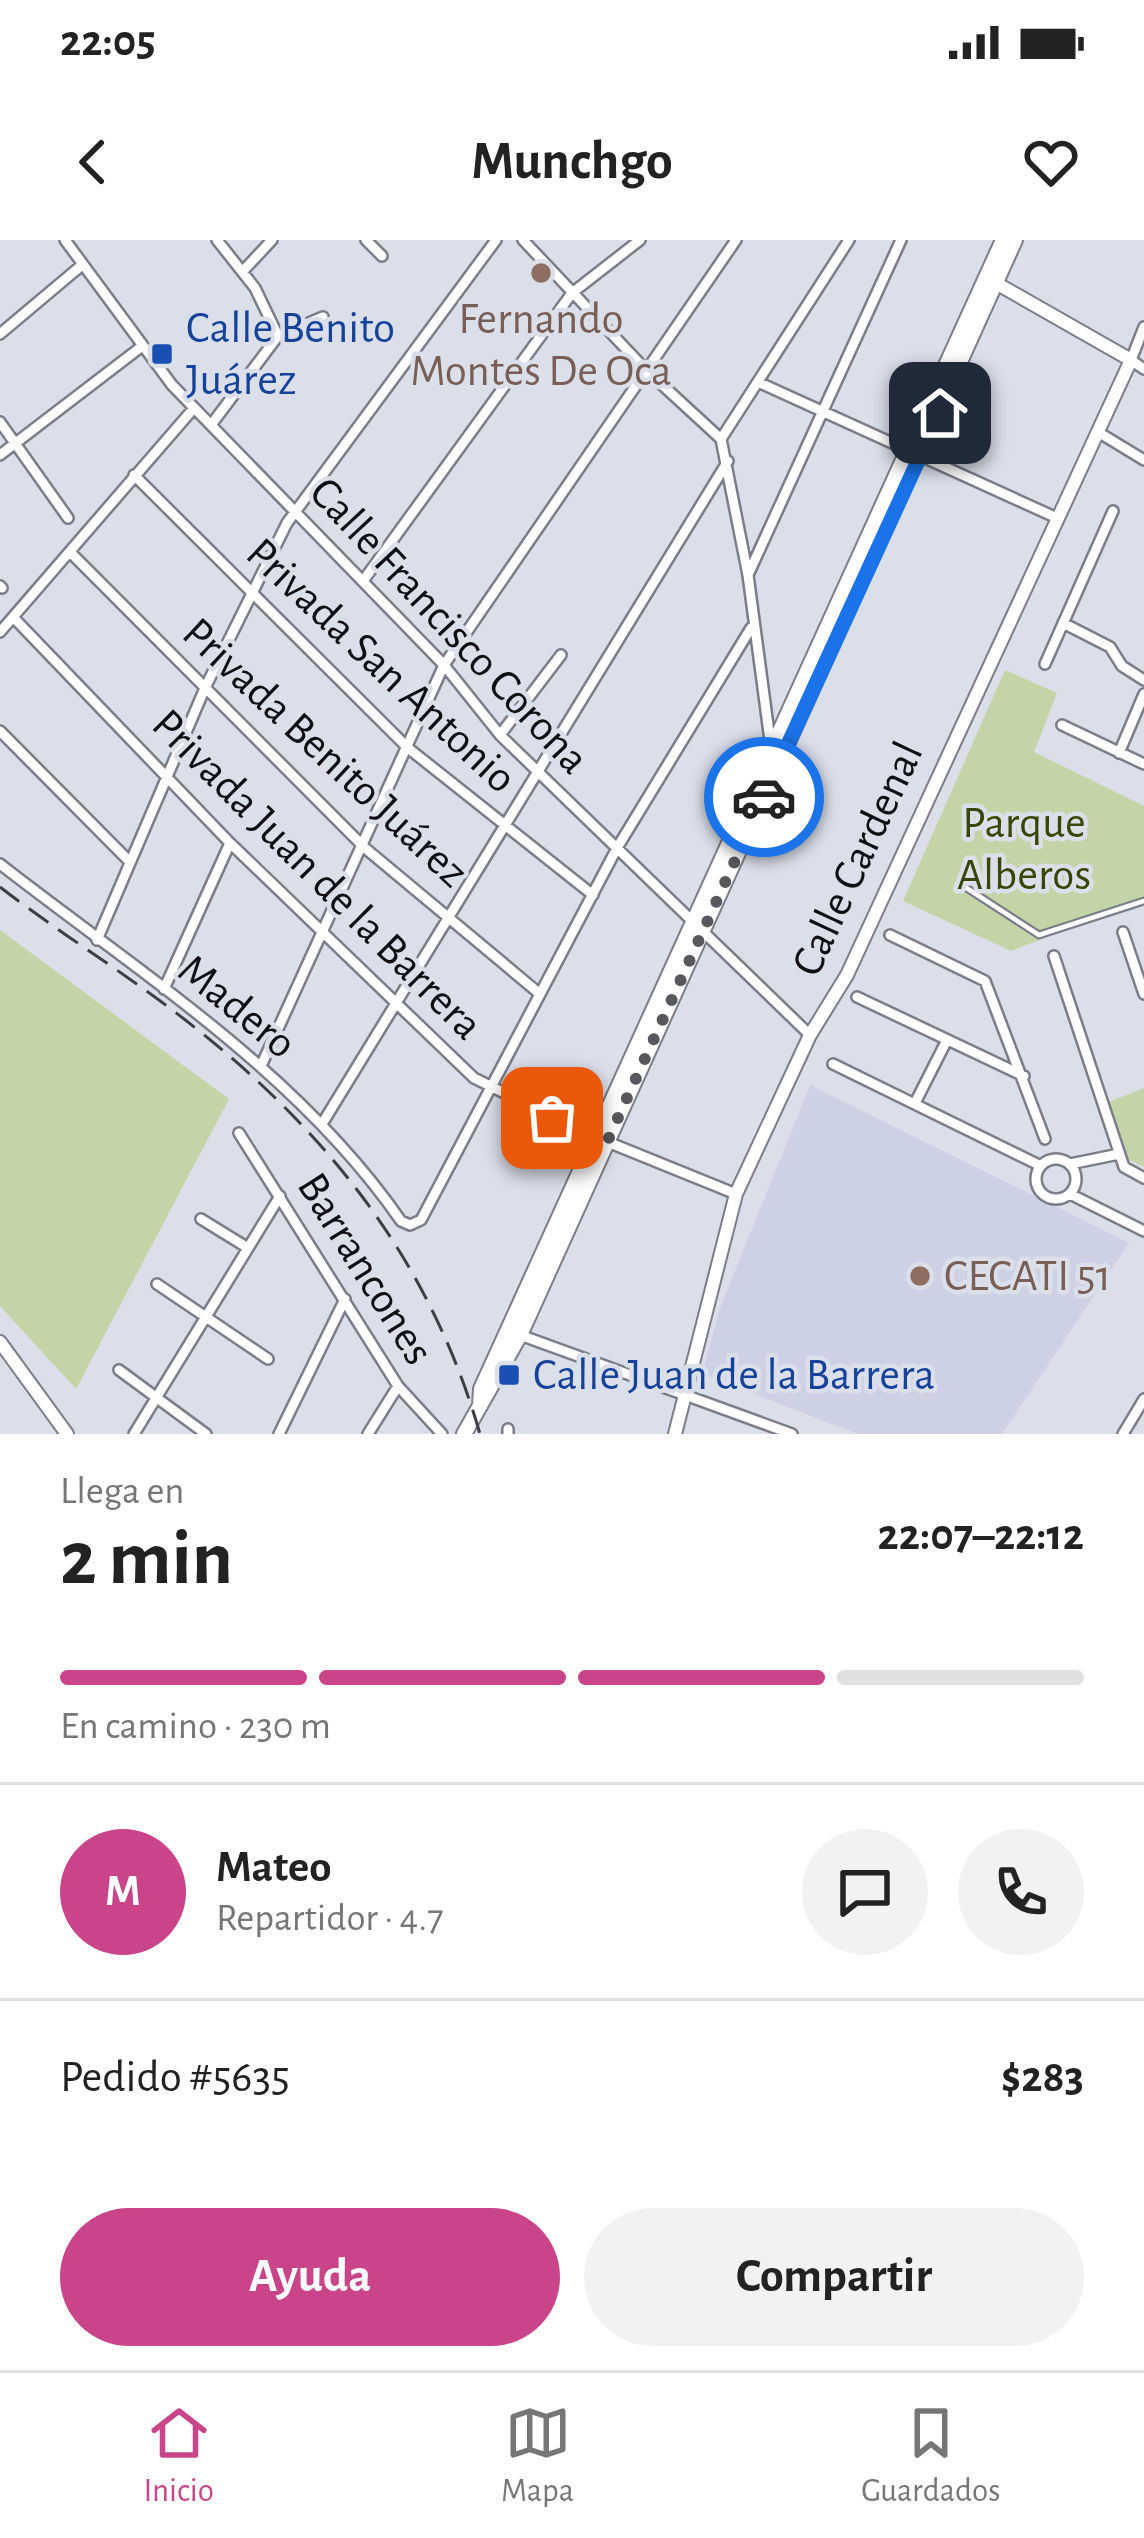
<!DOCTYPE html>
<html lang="es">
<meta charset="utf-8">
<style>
:root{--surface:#fff;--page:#f2f2f2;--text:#222;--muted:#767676;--line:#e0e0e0;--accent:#c94488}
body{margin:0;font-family:"Alegreya Sans",sans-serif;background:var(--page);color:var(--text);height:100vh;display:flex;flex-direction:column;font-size:45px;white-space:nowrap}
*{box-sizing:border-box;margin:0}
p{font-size:39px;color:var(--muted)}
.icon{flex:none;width:66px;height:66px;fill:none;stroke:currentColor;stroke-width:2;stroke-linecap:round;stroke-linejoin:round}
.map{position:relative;height:1194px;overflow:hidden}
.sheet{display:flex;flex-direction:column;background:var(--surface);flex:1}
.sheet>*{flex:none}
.pin{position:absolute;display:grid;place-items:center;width:102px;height:102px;color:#fff;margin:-51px;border-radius:24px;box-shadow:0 6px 18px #0006}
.courier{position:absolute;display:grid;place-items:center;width:120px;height:120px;margin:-60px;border:9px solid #1a73e8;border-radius:50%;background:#fff;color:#222;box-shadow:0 3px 15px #0007}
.summary em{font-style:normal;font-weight:600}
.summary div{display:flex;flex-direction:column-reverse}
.summary{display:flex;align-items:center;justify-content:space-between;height:204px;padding:0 60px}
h1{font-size:78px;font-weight:600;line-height:90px}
.bar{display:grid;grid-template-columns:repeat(4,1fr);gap:18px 12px;align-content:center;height:144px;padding:0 60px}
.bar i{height:15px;border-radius:9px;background:var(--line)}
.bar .on{background:var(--accent)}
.bar p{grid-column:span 4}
.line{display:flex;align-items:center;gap:30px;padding:0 60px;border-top:3px solid var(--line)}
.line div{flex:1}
.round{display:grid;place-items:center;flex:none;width:126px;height:126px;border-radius:63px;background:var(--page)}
.primary-button{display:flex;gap:24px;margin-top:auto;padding:24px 60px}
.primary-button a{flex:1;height:138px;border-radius:72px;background:var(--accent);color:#fff;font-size:48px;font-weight:600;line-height:138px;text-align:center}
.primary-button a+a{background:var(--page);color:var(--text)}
.status{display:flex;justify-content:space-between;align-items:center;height:84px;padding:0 60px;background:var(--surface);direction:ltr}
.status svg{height:33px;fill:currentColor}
header{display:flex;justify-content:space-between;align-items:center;height:156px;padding:0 60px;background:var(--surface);font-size:54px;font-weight:600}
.tab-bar{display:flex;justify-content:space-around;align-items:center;height:168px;border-top:3px solid var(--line);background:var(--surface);font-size:33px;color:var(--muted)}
.tab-bar a{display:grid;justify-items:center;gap:6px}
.tab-bar .on{color:var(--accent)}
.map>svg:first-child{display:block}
.built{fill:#ccd2e4}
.green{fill:#c3d5a6}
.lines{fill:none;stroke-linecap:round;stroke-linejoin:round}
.service-casing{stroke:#7a7e88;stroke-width:9}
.minor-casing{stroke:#7a7e88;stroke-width:14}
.tertiary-casing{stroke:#7a7e88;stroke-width:16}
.secondary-casing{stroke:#7a7e88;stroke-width:18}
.service{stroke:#fff;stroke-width:4.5}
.minor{stroke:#fff;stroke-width:9}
.tertiary{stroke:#fff;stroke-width:12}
.secondary{stroke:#fff;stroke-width:14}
.rail{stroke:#3e3f45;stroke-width:3;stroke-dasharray:24 12;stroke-linecap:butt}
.done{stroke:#56585e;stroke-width:12;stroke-dasharray:0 21.6}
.route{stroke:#1a73e8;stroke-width:15}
.education-dot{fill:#8d6e63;stroke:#dbdfea;stroke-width:4.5}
.transit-dot{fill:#1a4fb4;stroke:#dbdfea;stroke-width:4.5}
.labels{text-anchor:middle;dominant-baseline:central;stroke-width:9;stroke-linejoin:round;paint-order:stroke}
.education-label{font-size:45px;fill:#785e54;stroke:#dbdfea}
.transit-label{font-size:45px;fill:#164399;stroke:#dbdfea;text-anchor:start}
.street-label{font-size:45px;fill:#0e0f13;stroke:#dbdfea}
.park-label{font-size:45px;fill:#354800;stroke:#dbdfea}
</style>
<div class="status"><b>22:05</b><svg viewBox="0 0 49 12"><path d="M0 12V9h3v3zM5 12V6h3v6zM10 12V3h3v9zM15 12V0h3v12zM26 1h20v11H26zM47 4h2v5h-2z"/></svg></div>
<header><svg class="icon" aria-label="back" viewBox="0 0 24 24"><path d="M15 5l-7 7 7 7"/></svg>Munchgo<svg class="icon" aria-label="heart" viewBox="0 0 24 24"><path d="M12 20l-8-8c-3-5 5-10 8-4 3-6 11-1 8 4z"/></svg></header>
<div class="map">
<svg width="1144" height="1194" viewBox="0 0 1144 1194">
<rect width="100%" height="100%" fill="#dbdfea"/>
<!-- built -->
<path class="built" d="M810 845 1129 1003 1002 1194H858L702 1134 720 1068Z"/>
<!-- green -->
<path class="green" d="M1005 430 1057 453 1034 512 1144 566V659L1011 711 903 661Z
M0 690 229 859 76 1149 0 1066Z
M1144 848V927L1128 919 1109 862Z"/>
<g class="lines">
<!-- service casing -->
<g class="service-casing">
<path id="service" d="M965 647 1039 695 1144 661"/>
</g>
<!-- minor casing -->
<g class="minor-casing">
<path id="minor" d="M65 0 172 145 444 425 500 495 810 795
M217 0 255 48 278 96
M366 0 382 16
M523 0 646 130 721 199 748 335 771 508
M243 31 272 0
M1144 87 1131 120 1144 129
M0 94 82 25
M758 142 1057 278
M0 182 68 278
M211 185 278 96 323 77
M1098 192 1144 220
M721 199 849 0
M0 215 141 107
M134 235 408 508 593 655
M71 313 365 608 540 754
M748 335 901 0
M363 341 572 53 640 0
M0 346 2 348
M13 377 230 603 474 838 583 892 736 954
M1063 383 1110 407 1122 426 1144 440
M0 392 194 168
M1045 424 1113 271
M1062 485 1144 524
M0 491 130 622
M500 495 561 415
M1119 513 1144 454
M0 624C141 734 298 832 401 981L410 985 421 980 617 608 751 388
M1123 692 1144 754
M890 695 985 741 1045 899
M97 700 205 448 287 283 496 0
M1054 716 1124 927 1144 938
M164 749 230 603
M857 757 1024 836
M833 824 1041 926
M261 826 444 425 736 0
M915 863 947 800
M322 884 728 221
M239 893 398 1146 442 1194
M1036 939a20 20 0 1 1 40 0a20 20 0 1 1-40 0Z
M1070 924 1119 914
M1070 954 1144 991
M201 979 248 1008
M157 1044 268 1119
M520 1095 792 1194
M119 1130 206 1194
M508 1189V1194
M134 1194 280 956
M279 1194 345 1059
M368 1194 398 1146
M1123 1194 1144 1159"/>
</g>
<!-- tertiary casing -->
<g class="tertiary-casing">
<path id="tertiary" d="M0 1102 67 1194
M675 1194 736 954 810 795 847 735 1131 120 987 38"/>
</g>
<!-- secondary casing -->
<g class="secondary-casing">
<path id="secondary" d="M480 1166 481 1149 1003 0
M464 1194 520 1095 1015 0"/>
</g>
<!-- service -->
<use href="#service" class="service"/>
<!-- minor -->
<use href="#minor" class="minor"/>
<!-- tertiary -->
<use href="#tertiary" class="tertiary"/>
<!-- secondary -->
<use href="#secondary" class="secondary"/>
<!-- rail -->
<path class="rail" d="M0 647C53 688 109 723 163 763 315 876 427 1010 480 1194"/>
</g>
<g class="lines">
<!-- done -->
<path class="done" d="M552 878 607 902 764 557"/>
<!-- route -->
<path class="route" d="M764 557 940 173"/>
</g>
<!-- markers -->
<g class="education-dot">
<circle cx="541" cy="33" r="12"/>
<circle cx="920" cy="1036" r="12"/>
</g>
<g class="transit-dot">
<rect x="150" y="102" width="24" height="24" rx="6"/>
<rect x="497" y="1123" width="24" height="24" rx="6"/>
</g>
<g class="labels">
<!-- education labels -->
<g class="education-label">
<text x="541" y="79">Fernando<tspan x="541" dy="52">Montes De Oca</tspan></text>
<text x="944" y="1036" text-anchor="start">CECATI 51</text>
</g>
<!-- transit labels -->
<g class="transit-label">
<text x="186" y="88">Calle Benito<tspan x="186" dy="52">Juárez</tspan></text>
<text x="533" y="1135">Calle Juan de la Barrera</text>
</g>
<!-- street labels -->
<g class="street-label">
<text transform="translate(449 386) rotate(47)">Calle Francisco Corona</text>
<text transform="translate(381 426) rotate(43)">Privada San Antonio</text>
<text transform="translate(325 513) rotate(43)">Privada Benito Juárez</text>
<text transform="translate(858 619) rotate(-65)">Calle Cardenal</text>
<text transform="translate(317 635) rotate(45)">Privada Juan de la Barrera</text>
<text transform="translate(237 767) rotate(39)">Madero</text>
<text transform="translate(365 1029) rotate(58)">Barrancones</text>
</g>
<!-- park labels -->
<g class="park-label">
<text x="1024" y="583">Parque<tspan x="1024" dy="52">Alberos</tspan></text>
</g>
</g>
</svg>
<div class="pin" style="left:552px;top:878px;background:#ea580c"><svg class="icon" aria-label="bag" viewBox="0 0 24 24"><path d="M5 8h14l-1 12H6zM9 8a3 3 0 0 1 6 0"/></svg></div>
<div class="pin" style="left:940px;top:173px;background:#1f2937"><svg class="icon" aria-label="home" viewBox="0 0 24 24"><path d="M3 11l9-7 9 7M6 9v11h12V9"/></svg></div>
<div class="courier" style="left:764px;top:557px"><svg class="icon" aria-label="car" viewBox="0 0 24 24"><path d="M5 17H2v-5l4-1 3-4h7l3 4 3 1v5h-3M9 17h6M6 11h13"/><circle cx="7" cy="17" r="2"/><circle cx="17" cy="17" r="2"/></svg></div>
</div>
<section class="sheet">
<div class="summary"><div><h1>2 min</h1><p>Llega en</p></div><em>22:07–22:12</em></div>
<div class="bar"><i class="on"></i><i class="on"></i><i class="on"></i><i></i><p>En camino · 230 m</p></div>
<div class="line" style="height:216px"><b class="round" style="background:var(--accent);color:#fff">M</b><div><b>Mateo</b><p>Repartidor · 4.7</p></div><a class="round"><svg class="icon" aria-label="chat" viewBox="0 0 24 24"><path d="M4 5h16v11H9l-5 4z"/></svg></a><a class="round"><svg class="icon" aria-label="phone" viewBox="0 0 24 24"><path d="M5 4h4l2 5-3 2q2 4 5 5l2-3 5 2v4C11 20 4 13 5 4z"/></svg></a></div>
<div class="line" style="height:156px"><div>Pedido #5635</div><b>$283</b></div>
<div class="primary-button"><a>Ayuda</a><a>Compartir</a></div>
</section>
<nav class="tab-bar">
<a class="on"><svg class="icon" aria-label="home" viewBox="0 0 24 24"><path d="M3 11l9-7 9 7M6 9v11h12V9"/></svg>Inicio</a>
<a><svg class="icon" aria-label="map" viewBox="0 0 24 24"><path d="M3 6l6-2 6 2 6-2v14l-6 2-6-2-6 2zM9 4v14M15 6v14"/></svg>Mapa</a>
<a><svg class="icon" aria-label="saved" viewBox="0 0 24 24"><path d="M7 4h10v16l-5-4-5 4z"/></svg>Guardados</a>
</nav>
